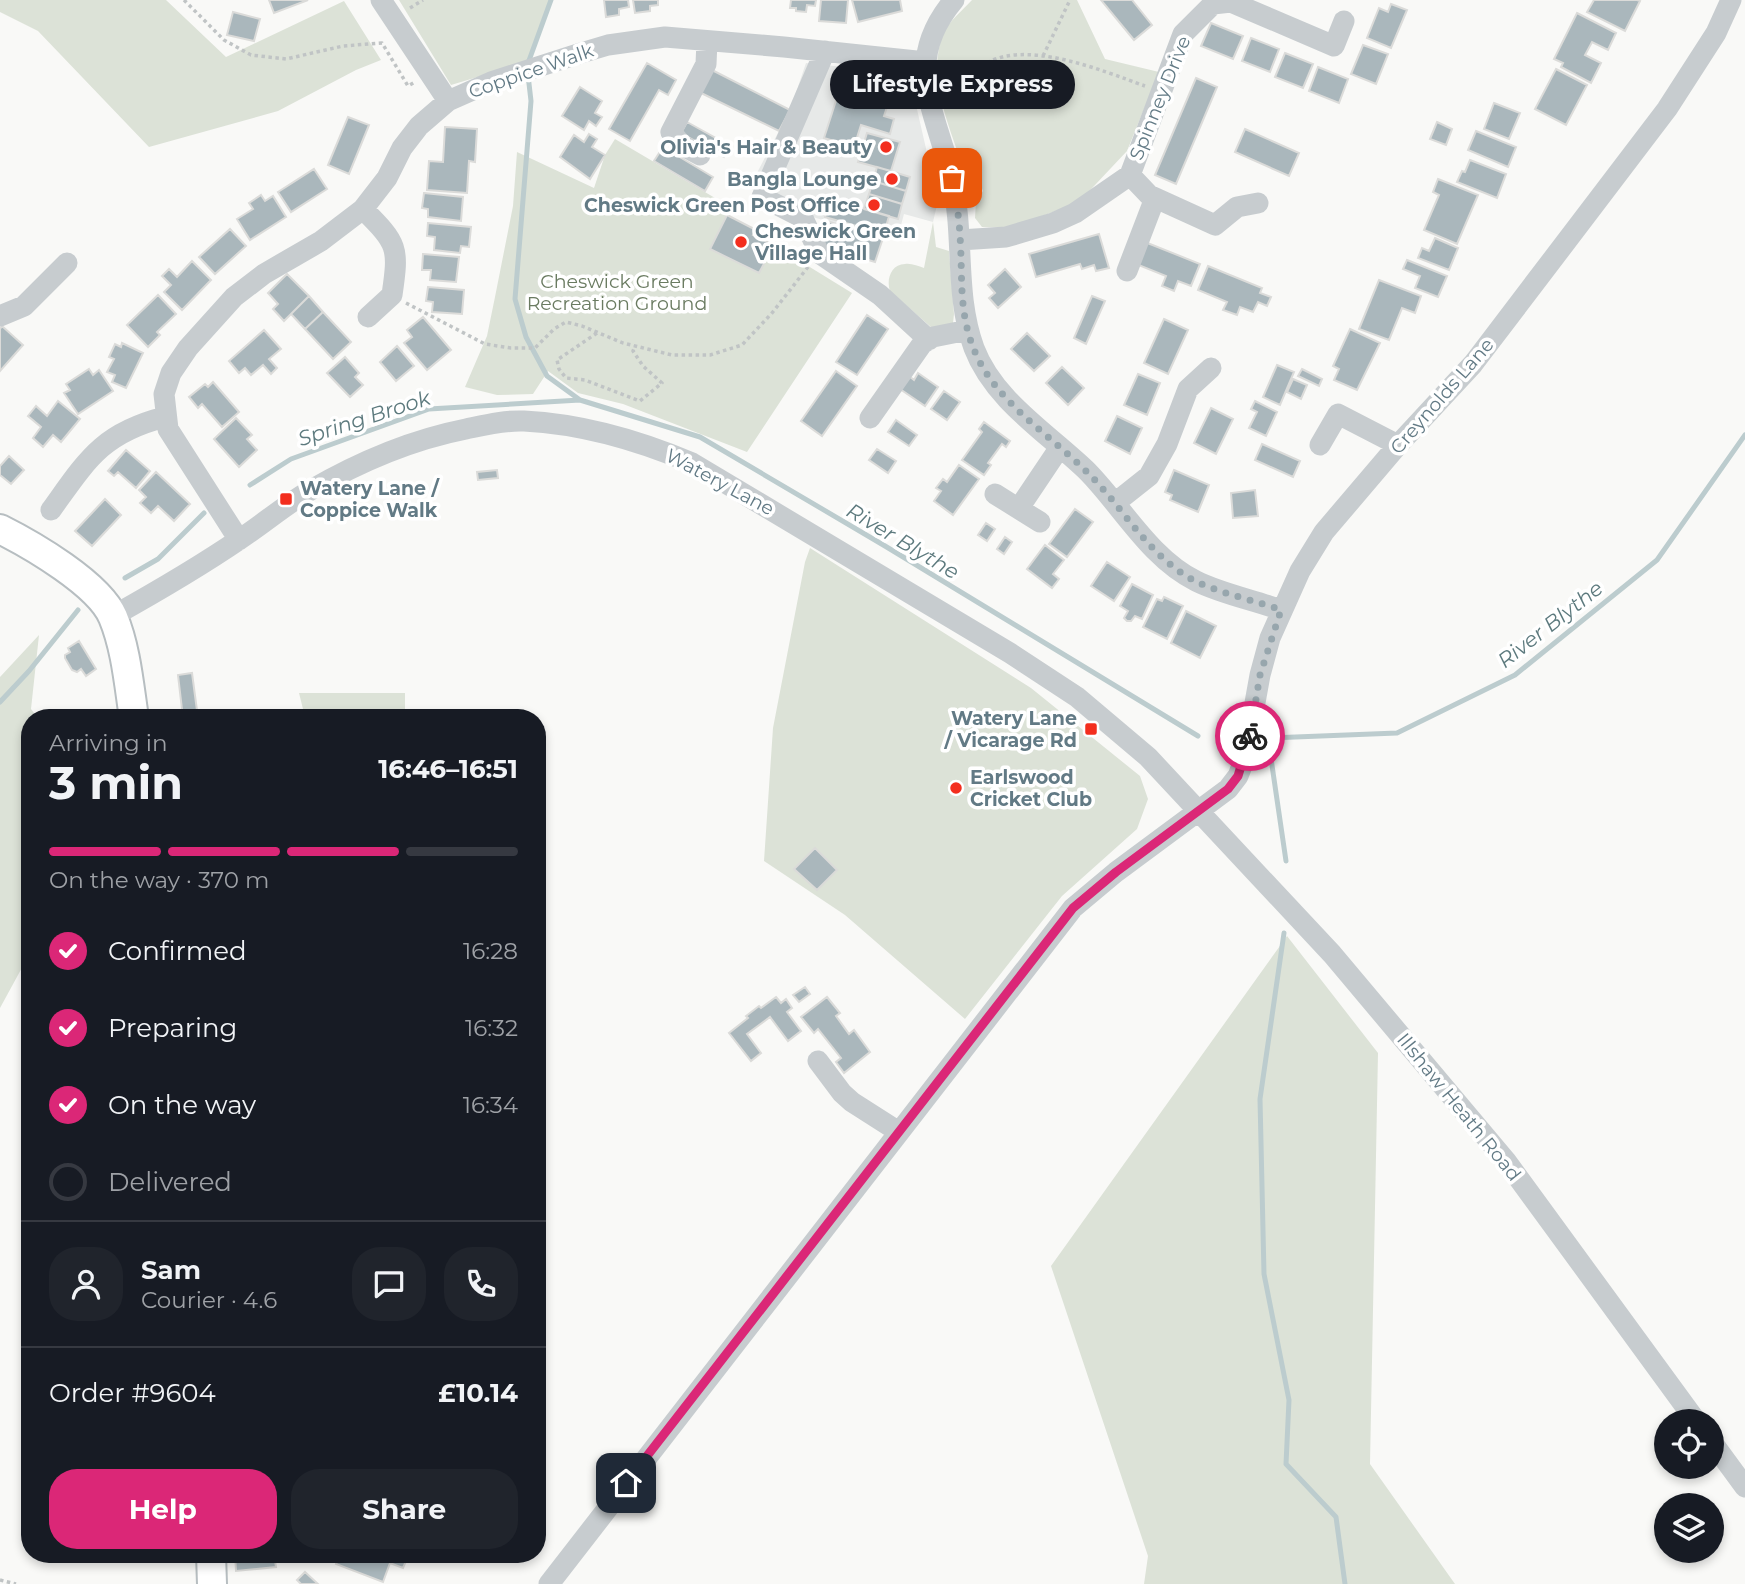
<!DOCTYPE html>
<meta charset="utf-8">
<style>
:root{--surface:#171b24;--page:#20242c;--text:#f1f3f6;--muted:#9ea1a6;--line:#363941;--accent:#db2777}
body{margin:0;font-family:Montserrat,sans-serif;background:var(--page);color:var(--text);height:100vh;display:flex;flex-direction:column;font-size:26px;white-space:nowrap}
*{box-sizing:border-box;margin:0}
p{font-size:23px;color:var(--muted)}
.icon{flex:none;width:38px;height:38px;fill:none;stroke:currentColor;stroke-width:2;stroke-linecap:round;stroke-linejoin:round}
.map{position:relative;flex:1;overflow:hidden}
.side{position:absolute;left:21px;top:709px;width:525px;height:854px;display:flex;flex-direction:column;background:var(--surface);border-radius:28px;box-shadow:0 4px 10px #0003}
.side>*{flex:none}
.fabs{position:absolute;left:1654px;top:1409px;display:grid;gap:14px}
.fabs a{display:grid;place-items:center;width:70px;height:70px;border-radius:50%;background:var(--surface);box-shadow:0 4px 10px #0003;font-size:35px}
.pin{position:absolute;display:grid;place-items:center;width:60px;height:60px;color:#fff;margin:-30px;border-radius:14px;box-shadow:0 4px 10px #0006}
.courier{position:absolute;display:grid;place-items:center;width:70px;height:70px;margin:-35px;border:5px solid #db2777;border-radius:50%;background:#fff;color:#222;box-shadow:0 2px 9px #0007}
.bubble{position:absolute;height:49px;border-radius:24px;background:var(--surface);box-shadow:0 4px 10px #0003;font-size:23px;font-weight:700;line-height:49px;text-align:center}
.headline em{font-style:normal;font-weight:700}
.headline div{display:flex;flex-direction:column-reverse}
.headline{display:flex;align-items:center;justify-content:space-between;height:119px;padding:0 28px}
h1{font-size:46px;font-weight:700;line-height:52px}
.bar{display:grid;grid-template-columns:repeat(4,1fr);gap:10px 7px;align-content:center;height:84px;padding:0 28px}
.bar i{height:9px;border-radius:5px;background:var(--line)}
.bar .active{background:var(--accent)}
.bar p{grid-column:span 4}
.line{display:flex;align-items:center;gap:18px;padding:0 28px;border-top:2px solid var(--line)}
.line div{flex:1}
.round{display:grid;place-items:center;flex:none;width:74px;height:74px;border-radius:28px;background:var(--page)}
ol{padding:0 28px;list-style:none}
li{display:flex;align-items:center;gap:21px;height:77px}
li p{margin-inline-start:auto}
li .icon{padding:7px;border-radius:50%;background:var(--accent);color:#fff;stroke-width:4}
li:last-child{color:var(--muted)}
li i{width:38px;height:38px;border:4px solid var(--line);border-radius:50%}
.cta{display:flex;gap:14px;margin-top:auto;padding:14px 28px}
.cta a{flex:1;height:80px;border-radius:28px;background:var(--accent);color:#fff;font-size:28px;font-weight:700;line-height:80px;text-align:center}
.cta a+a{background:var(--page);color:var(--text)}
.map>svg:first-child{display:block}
.built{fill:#e7e9e8}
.green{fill:#dce2d7}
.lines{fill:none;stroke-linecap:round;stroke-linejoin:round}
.stream{stroke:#bcccce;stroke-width:5}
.building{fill:#aab7bc;stroke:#dbdbd9;stroke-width:2}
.major-casing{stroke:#b7bec1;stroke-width:32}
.path{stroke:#c0c4c5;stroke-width:3.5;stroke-dasharray:3.5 3.5;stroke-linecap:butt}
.minor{stroke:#c7cccf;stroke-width:21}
.major{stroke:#fff;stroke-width:28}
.done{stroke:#97a6ad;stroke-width:7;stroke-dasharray:0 12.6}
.route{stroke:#db2777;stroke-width:9}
.poi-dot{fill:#f32e1e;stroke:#fff;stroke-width:2.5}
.labels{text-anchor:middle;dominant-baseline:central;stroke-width:7;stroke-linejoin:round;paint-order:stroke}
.street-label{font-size:19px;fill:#627a85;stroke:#fff}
.poi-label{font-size:19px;font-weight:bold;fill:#627a85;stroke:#fff;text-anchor:end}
.park-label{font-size:19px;fill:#6a7b61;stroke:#fff}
.water-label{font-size:21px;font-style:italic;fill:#5d7a7e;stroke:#fff}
</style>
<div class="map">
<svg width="1745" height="1584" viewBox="0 0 1745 1584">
<rect width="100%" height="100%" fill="#f9f9f7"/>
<!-- built -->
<path class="built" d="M806 63 899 73 911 83 938 201 933 222 904 214 897 240 816 218 749 188 790 110Z"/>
<!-- green -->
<path class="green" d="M0 0H166L226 57 344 1 381 60 356 70 278 111 149 147 38 31 0 12Z
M399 0H551L527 62 451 85Z
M972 0H1077L1105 59 1159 72 1127 151 1079 202 1011 228 982 227 975 218 976 201 983 191 968 150 958 153C945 115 928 74 943 34 948 22 963 10 972 0Z
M615 139 732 208 711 249 759 273 774 245 852 293 747 452 623 404 578 393 548 371 533 394 497 395 465 387 487 336 495 297 513 206 517 152 594 188 605 155Z
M933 222 936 247 949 251 954 314 953 323 932 328 890 291C886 280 891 264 905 264 911 263 918 266 924 268Z
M810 548 1031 688 1140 776 1148 799 1137 829 1062 896 965 1019 845 915 764 861 773 728 805 562Z
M39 635 31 709 37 717 30 718V953L0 1008V677Z
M299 693H405V717H305Z
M1287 936 1378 1053 1370 1464 1455 1584H1144L1148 1556 1051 1266Z"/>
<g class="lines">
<!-- stream -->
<path class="stream" d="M527 66 551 0
M528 75 531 101 515 299 526 337 547 376 580 400 700 437 885 546 1198 736
M250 485 291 459 429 409 580 400
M125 578 158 559 204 513
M0 702 29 671 78 610
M1286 861 1268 738 1397 733 1515 675 1657 560 1745 435
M1284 933 1260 1099 1264 1274 1289 1400 1286 1464 1336 1517 1345 1584"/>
</g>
<!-- building -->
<path class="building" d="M269 0H308L274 13Z
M604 0H628L629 7 619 9V15L606 17Z
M633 0H658V5L650 6V11L635 13Z
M791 0H816L815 6 807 5 806 12 796 11V8H790Z
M821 0H848L846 23 819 21Z
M852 0H900L902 11 858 22Z
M1101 0H1132L1152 25 1134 40Z
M1594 0H1637L1640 1 1625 31 1587 12Z
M1391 4 1407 10 1391 48 1367 38 1379 8 1388 12Z
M233 12 260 19 254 41 227 35Z
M1577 13 1616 33 1608 50 1592 42 1585 55 1601 63 1591 83 1561 67 1563 63 1554 59Z
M1211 23 1243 36 1233 59 1201 46Z
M1251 38 1279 49 1270 72 1242 61Z
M1363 45 1388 54 1376 84 1351 74Z
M1285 53 1313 64 1303 88 1275 77Z
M647 63 676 80 668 95 659 90 630 141 609 129Z
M1318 67 1348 79 1339 103 1309 91Z
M710 69 790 110 779 131 699 92Z
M1556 69 1587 85 1566 125 1535 109Z
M1196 78 1217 87 1176 184 1155 175Z
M838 80 871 90 872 86 892 92 884 116 894 119 890 134 861 125 854 147 824 138 840 88 836 87Z
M580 87 602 101 595 113 602 117 596 126 589 121 584 130 562 116Z
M1494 103 1520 113 1509 139 1484 129Z
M348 117 369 125 349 174 328 165Z
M687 122 730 146 724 157 681 133Z
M1437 122 1452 129 1446 145 1430 139Z
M445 127 477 129 475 162 469 161 467 193 427 190 429 161 443 162Z
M1245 129 1299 153 1289 176 1235 152Z
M1476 131 1516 147 1508 167 1468 150Z
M867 133 900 142 891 171 858 162Z
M589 134 597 139 592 147 605 155 590 179 560 157 574 135 584 142Z
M663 147 713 177 705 191 654 161Z
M1470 160 1506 174 1497 198 1457 182 1462 171 1465 172Z
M877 167 910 177 906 191 873 181Z
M314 169 327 189 291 212 278 192Z
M845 172 864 177 860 191 841 186Z
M1438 179 1478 195 1457 244 1424 230 1439 195 1433 192Z
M873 181 906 191 902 204 869 194Z
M424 193 463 197 461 221 428 217V209L422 208Z
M869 194 902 204 898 219 864 209Z
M261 195 265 201 273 196 286 217 250 240 237 219 253 209 249 203Z
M829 202 854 209 855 206 889 216 884 234 825 217Z
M727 215 756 230 753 235 774 245 759 273 710 249Z
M823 220 883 238 875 262 822 246 825 236 819 234Z
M428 223 471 227 469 247 461 246 460 253 434 250 435 237 427 236Z
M230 229 246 246 215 274 199 257Z
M1099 234 1109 268 1096 271 1094 265 1082 269 1080 264 1036 277 1029 254Z
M1435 238 1458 248 1449 270 1418 258 1422 248 1429 251Z
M1145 242 1200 264 1191 286 1178 281 1174 291 1162 286 1166 276 1136 264Z
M423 254 459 257 456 282 430 280 431 270H422Z
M1407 260 1447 276 1438 297 1415 288 1420 276 1403 269Z
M192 261 211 280 182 310 164 292 171 285 162 276 169 269 177 277Z
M1208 266 1262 288 1260 293 1271 297 1267 306 1258 302 1253 312 1240 307 1237 315 1223 310 1227 302 1198 290Z
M1005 269 1021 287 998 308 989 298 995 293 988 285Z
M287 274 309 296 284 321 273 309 278 304 268 293Z
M1379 280 1421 296 1415 313 1402 308 1389 340 1359 329Z
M428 287 464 290 462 314 432 312 433 302 426 301Z
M158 295 176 314 157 332 160 335 148 347 127 325Z
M309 296 323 312 305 329 291 314Z
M1092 296 1105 301 1086 344 1074 338Z
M323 312 351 342 333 359 305 329Z
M867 315 888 329 857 375 836 362Z
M423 317 451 350 427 370 404 343 412 337 407 330Z
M1164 319 1188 330 1168 374 1144 363Z
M2 326 23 345 0 371V329Z
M1350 329 1380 343 1357 390 1334 380 1339 369 1333 366Z
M264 330 281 349 269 359 277 368 271 374 263 365 251 375 245 368 239 373 229 361Z
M1027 333 1050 356 1034 371 1011 349Z
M122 343 143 353 126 388 112 382 115 375 107 372 114 359 109 357 115 344 121 347Z
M397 346 414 366 396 381 380 362Z
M345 357 359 373 355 377 363 385 350 397 327 373Z
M1277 365 1294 372 1280 405 1263 397Z
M1062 367 1084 388 1068 405 1046 383Z
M89 369 93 375 99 370 113 391 78 414 64 393 70 390 66 384Z
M1302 369 1322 379 1319 386 1298 376Z
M836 371 857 386 822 436 801 421Z
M918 373 938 387 925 406 900 389 909 376 914 380Z
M1138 374 1160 383 1147 415 1124 405Z
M1293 379 1307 385 1301 399 1287 392Z
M213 382 239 412 222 427 202 404 198 408 189 397 205 384 208 387Z
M944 391 960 402 947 420 931 409Z
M58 401 80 419 61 442 53 435 43 447 33 438 41 427 28 416 36 406 47 416Z
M1255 401 1277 412 1266 436 1249 428 1257 412 1251 409Z
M1211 408 1233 419 1216 454 1194 443Z
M1117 416 1142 428 1130 454 1105 441Z
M236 418 252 435 247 439 257 450 239 467 214 439Z
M896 420 917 435 909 446 888 432Z
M984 422 1010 441 1006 447 1002 444 988 463 991 465 984 475 962 460 982 432 979 429Z
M1262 444 1300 461 1293 477 1255 460Z
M877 449 896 461 888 473 869 460Z
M126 450 150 471 136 488 118 472 114 476 108 471Z
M9 456 24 470 11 484 0 475V466Z
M959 465 979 479 953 515 934 501 941 491 936 488 943 479 947 482Z
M497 470 498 478 478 480 477 472Z
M1174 470 1209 485 1198 512 1170 500 1172 495 1165 492Z
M156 472 190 504 174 521 158 506 151 513 140 503 146 497 139 490Z
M1255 490 1258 516 1233 518 1231 493Z
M105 499 121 515 92 546 75 531Z
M1075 509 1093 522 1067 557 1049 544Z
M986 523 995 529 987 541 978 535Z
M1005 537 1012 542 1004 554 997 549Z
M1045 545 1064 560 1053 574 1059 579 1052 588 1027 569Z
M1107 562 1130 577 1114 601 1091 586Z
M1132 584 1153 595 1142 619 1135 616 1131 621H1127L1124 618 1128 611 1120 606Z
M1164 597 1183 606 1167 639 1143 627 1157 599 1162 601Z
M1186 611 1216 626 1200 658 1171 643Z
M79 641 96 669 86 676 81 669 77 672 72 670 65 658V655L70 652 68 648Z
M192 673 198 718H183L178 675Z
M815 848 837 870 817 890 794 869Z
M805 987 810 994 799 1002 793 995Z
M776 997 781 1003 786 999 792 1008 787 1012 801 1031 788 1041 770 1017 747 1034 761 1053 751 1061 729 1033 748 1018 746 1016 759 1006 761 1008Z
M827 997 840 1013 836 1016 849 1034 854 1030 870 1052 844 1073 836 1062 841 1058 818 1029 814 1033 801 1017Z
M235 1554H274L276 1567 236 1571Z
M340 1554H409L403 1568 390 1563 383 1582 336 1564Z
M305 1572 318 1584H301L297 1580Z"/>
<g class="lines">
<!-- major casing -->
<g class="major-casing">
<path id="major" d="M0 529C32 545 99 584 113 617 126 648 129 685 134 718
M211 1554 212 1584"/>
</g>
<!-- path -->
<path class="path" d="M184 0 224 40 251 55 286 59 343 46 382 43 408 86 415 82
M410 8 423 0
M1043 56 1070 0
M948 103C960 92 969 77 981 67 1021 36 1103 71 1145 86
M406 303 485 344 511 348H535L554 329 566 322 582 326 623 343 672 355H710L742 345 772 313 808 267
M597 333 557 360 559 369 566 378 585 380 640 401 662 383 643 366 633 351 635 346
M0 1580 16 1584"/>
<!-- minor -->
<path class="minor" d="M381 0 448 101
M954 0C900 64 937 112 952 180 965 237 954 293 974 348 994 401 1049 434 1088 472 1123 508 1150 558 1196 581 1222 594 1254 600 1281 610
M825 51 762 197 803 218 819 253 880 295 929 340
M700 155 683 146 671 132 706 64 707 41
M1130 175 1149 195 1215 225 1237 207 1258 203
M363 209C398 244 399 247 392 295L368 317
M960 240 1006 237 1053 223 1075 213 1130 175 1183 34 1213 4 1231 2 1334 46 1344 21
M1127 271 1155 198
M0 316 24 306 67 263
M870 418 922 344 933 337 968 330
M1320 445 1338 414 1398 445
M995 494 1040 522
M1115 503 1149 476 1167 444 1188 389 1211 368
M1019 508 1060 447
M51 510C87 460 102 433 165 417
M239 540 168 429 164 394 171 373 188 348 234 297 264 274 321 241 363 209 387 178 402 148 419 126 448 101 491 82 581 53 608 45 665 37 784 47 926 62
M113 616C156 592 199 567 240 539 263 524 285 505 309 491 359 462 410 440 466 429 485 425 505 420 524 421 583 424 638 440 692 463L1010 653 1077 697 1148 757 1332 954 1506 1161 1696 1421
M818 1061 842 1093 852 1102 899 1132
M1712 1442 1745 1487
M549 1584 1073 908 1116 872 1228 789 1238 776 1245 758 1260 675 1270 638 1300 571 1324 532 1398 445 1473 364 1667 109 1716 33 1731 0"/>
<!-- major -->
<use href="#major" class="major"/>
</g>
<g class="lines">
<!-- done -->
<path class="done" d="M952 178C956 198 959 217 960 236 963 278 958 312 975 352 997 403 1049 434 1087 472 1123 507 1149 557 1195 581 1222 594 1254 600 1281 610L1260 675 1250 736"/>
<!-- route -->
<path class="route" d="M626 1483 1073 908 1116 872 1228 789 1238 776 1250 736"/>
</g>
<!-- markers -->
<g class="poi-dot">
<circle cx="886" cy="147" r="7"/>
<circle cx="892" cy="179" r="7"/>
<circle cx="874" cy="205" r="7"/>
<circle cx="741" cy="242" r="7"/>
<rect x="279" y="492" width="14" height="14" rx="3.5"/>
<rect x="1084" y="722" width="14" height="14" rx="3.5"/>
<circle cx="956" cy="788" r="7"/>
</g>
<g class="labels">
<!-- street labels -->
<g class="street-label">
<text transform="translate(531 71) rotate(-19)">Coppice Walk</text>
<text transform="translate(1160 98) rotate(-68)">Spinney Drive</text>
<text transform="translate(1442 396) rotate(-49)">Creynolds Lane</text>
<text transform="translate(720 482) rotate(28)">Watery Lane</text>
<text transform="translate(1459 1107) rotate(51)">Illshaw Heath Road</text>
</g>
<!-- poi labels -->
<g class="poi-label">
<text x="872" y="147">Olivia's Hair &amp; Beauty</text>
<text x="878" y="179">Bangla Lounge</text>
<text x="860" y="205">Cheswick Green Post Office</text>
<text x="755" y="231" text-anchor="start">Cheswick Green<tspan x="755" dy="22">Village Hall</tspan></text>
<text x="300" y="488" text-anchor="start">Watery Lane /<tspan x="300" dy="22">Coppice Walk</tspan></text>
<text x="1077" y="718">Watery Lane<tspan x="1077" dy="22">/ Vicarage Rd</tspan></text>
<text x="970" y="777" text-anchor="start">Earlswood<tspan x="970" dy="22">Cricket Club</tspan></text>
</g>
<!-- park labels -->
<g class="park-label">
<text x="617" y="281">Cheswick Green<tspan x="617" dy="22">Recreation Ground</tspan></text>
</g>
<!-- water labels -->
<g class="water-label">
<text transform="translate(364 418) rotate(-18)">Spring Brook</text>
<text transform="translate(903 541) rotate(31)">River Blythe</text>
<text transform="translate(1550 624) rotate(-38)">River Blythe</text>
</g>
</g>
</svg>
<div class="fabs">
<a><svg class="icon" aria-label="locate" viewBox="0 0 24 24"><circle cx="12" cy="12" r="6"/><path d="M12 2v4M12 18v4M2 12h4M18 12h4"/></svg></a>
<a><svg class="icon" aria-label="layers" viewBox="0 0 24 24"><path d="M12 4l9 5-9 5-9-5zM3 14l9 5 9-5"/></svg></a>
</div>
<div class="pin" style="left:952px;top:178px;background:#ea580c"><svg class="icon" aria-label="bag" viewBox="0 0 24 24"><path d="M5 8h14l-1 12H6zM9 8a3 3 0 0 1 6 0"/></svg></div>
<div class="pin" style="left:626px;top:1483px;background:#1f2937"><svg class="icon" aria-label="home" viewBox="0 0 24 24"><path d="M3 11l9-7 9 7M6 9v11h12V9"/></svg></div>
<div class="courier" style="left:1250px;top:736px"><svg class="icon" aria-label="bike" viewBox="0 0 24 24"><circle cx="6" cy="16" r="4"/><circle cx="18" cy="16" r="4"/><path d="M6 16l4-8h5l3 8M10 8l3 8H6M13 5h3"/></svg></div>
<div class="bubble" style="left:830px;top:60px;width:245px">Lifestyle Express</div>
<section class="side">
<div class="headline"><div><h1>3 min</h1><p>Arriving in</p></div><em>16:46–16:51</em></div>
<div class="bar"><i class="active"></i><i class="active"></i><i class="active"></i><i></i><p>On the way · 370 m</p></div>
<ol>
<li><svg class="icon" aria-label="check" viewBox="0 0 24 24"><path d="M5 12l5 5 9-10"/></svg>Confirmed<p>16:28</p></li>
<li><svg class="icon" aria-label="check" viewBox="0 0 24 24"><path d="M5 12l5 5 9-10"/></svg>Preparing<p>16:32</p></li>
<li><svg class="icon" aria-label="check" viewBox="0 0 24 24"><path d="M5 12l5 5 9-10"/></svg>On the way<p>16:34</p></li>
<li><i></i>Delivered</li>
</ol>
<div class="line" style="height:126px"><a class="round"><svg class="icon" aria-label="person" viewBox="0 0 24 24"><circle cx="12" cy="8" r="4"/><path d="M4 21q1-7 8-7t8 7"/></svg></a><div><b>Sam</b><p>Courier · 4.6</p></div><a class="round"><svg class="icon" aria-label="chat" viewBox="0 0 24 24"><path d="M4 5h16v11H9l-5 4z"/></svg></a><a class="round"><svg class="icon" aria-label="phone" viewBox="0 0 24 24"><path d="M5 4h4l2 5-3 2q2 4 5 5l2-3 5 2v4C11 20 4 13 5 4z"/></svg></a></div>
<div class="line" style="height:91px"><div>Order #9604</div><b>£10.14</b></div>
<div class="cta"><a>Help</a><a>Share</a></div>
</section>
</div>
